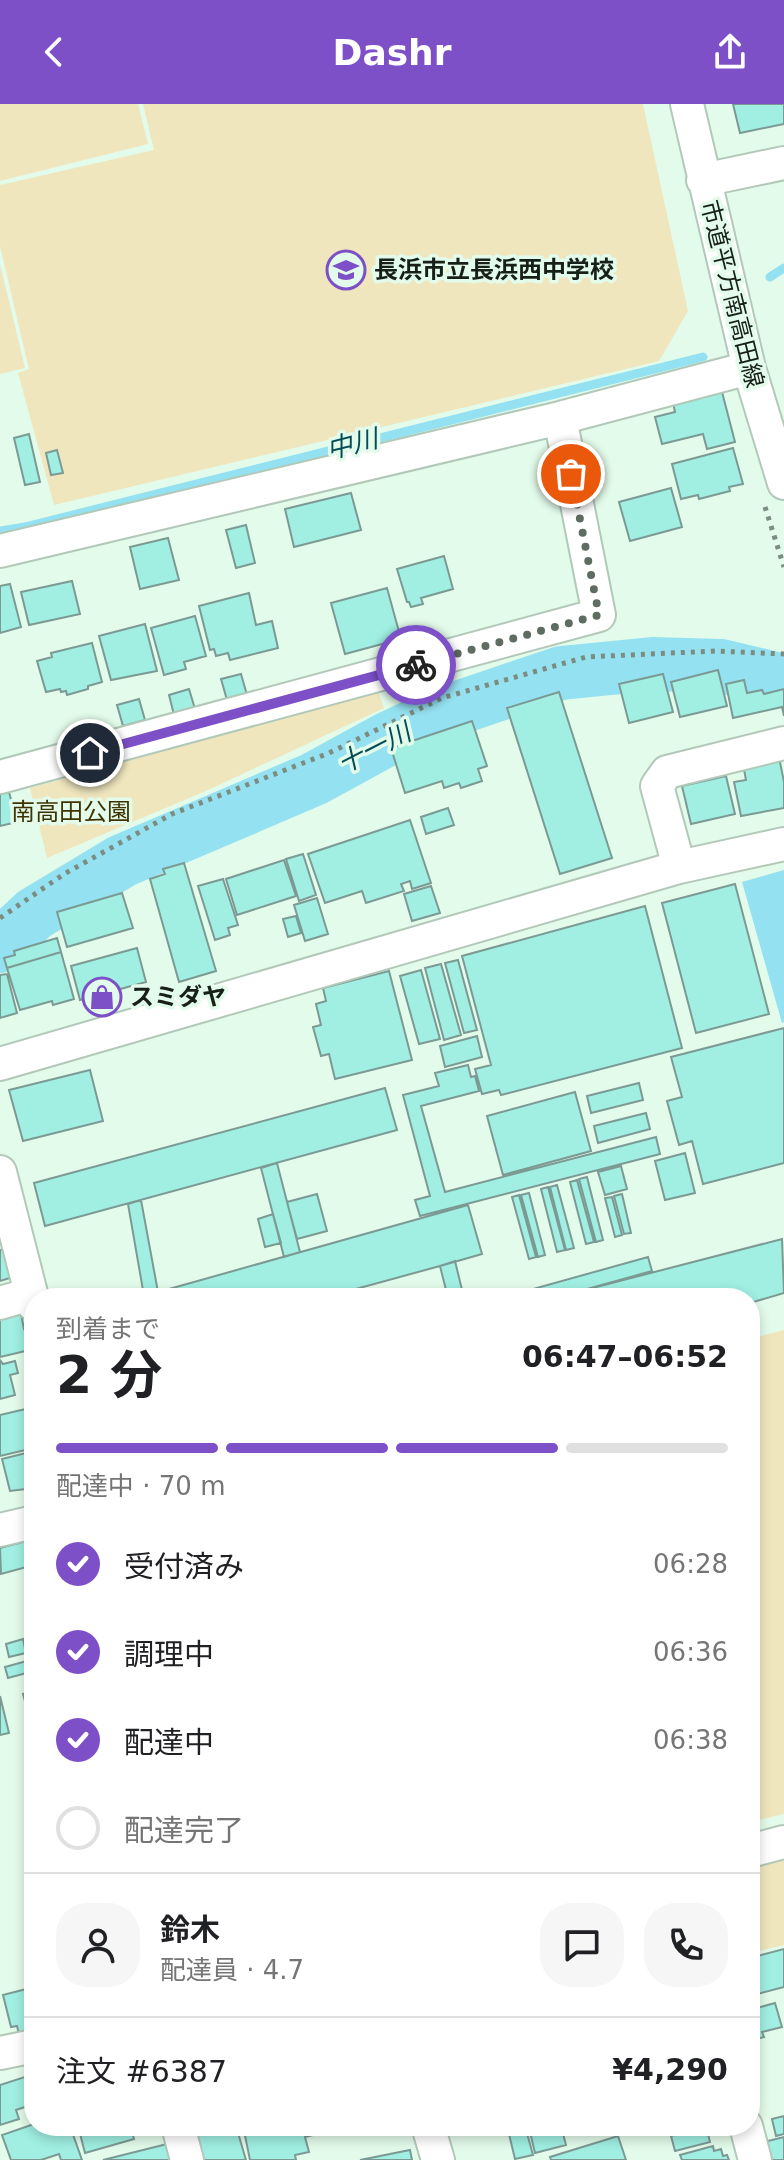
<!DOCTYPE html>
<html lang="ja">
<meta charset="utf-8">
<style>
:root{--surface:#fff;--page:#f6f6f6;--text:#202124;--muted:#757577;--line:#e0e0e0;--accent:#7d50c8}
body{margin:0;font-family:"DejaVu Sans","Noto Sans JP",sans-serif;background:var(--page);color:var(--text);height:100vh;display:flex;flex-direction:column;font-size:30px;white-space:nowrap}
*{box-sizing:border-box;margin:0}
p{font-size:26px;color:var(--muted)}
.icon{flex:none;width:44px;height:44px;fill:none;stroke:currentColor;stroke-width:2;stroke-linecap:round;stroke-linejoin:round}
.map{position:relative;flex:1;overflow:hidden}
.details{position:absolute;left:24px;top:1184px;width:736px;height:848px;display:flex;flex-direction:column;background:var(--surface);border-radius:32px;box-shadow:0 4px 12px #0003}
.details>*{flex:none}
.pin{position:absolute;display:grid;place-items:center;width:68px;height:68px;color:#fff;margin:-34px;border:4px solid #fff;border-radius:50%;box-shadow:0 2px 8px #0007}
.courier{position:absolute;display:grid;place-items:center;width:80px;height:80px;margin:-40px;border:6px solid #7d50c8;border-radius:50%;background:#fff;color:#222;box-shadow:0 2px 10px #0007}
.overview em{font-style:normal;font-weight:700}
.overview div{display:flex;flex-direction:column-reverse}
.overview{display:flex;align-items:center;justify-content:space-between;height:136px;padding:0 32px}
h1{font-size:52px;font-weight:700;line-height:60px}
.bar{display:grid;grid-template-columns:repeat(4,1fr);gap:12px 8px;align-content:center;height:96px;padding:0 32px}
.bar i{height:10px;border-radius:6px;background:var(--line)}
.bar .active{background:var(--accent)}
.bar p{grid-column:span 4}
.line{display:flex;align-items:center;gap:20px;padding:0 32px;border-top:2px solid var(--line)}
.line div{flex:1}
.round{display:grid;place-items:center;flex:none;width:84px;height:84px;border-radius:32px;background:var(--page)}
ol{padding:0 32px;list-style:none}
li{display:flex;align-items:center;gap:24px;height:88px}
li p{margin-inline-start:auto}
li .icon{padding:8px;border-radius:50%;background:var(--accent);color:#fff;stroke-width:4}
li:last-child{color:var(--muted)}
li i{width:44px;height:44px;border:4px solid var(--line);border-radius:50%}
header{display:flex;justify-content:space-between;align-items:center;height:104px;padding:0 32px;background:var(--accent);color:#fff;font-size:36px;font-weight:700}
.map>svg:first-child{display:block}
.green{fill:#efe6be}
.water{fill:#94e1f1}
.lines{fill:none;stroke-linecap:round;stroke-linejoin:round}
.stream{stroke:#94e1f1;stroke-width:9}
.river{stroke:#94e1f1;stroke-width:54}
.building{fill:#a0efe2;stroke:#7c9a94;stroke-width:2}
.minor-casing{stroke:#b2c9b9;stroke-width:36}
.path{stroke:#7c8c80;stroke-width:5;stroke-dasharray:4 6;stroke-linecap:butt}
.minor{stroke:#fff;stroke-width:32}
.done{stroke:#5e6c62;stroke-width:8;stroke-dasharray:0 14.4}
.route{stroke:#7d50c8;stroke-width:10}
.labels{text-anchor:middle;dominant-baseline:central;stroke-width:7;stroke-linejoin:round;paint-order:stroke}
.poi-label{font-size:24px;font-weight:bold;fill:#171f19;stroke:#e3fbea;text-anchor:start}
.street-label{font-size:24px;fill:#171f19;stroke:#e3fbea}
.park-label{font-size:24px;fill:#3e3402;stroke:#e3fbea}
.water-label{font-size:26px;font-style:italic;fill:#034c57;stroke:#e3fbea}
</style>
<header><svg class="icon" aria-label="back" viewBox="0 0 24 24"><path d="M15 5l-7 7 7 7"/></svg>Dashr<svg class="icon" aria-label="share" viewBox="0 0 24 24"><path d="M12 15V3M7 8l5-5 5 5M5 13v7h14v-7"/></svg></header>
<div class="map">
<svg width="784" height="2056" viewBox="0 0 784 2056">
<rect width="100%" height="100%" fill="#e3fbea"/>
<!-- green -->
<path class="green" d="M0 0H138L148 40 0 77Z
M143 0H643L688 207 659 257 54 401 18 269 29 265 0 142V81L154 46Z
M0 160 25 264 0 270Z
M378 587 384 604 206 687 47 754 30 684Z
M784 1226V1710L750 1718V1235Z
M784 1751V1841L750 1849V1760Z"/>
<!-- water -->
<path class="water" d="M784 766V918L782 919 742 778Z"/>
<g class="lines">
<!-- stream -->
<path class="stream" d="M770 173 784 164
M0 427 25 423 703 253"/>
<!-- river -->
<path class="river" d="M0 842 34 810 122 757 314 675 389 634 437 611 561 569 652 560 721 562 784 577"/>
</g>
<!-- building -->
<path class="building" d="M733 0H784V20L740 29Z
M721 284 735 338 707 345 703 330 662 340 655 313 675 308 673 299Z
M29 330 40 378 25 381 14 334Z
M733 344 743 380 729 383 730 387 699 395 698 391 681 395 672 360Z
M57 346 63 369 51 371 46 349Z
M671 384 682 423 630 437 619 398Z
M351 389 361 426 294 443 285 405Z
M246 421 255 459 236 464 226 426Z
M168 434 179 476 140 485 130 443Z
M444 452 453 485 421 494 423 500 411 503 409 498H407L397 465Z
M72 477 80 510 29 521 21 488Z
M10 480 21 523 0 529V482Z
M387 484 401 535 345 550 331 499Z
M249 489 256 521 272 517 278 544 230 556 228 549 216 552 214 545 210 546 199 502Z
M195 512 206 552 184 558 186 565 164 571 151 524Z
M145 520 157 567 111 576 99 532Z
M92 539 102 578 88 582V585L67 591 66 587 61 588 60 585 46 588 37 557 52 553 51 549Z
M718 566 727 602 680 613 671 578Z
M241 570 247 591 227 596 221 575Z
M663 570 673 608 629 619 619 580Z
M744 576 747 589 762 586 764 590 784 585V612L782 603 733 614 726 580Z
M189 585 195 605 174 611 169 591Z
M559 588 612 754 560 770 507 604Z
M139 595 145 616 123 622 117 601Z
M472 617 487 662 478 665 482 677 461 684 459 679 444 684 442 677 405 689 391 644Z
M778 648 784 678V704L741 712 734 678 746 676 742 655Z
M726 672 735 710 691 720 682 682Z
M9 688 17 718 0 722V690Z
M448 704 454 721 426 730 421 713Z
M410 716 431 779 412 785 410 777 401 780 404 787 366 799 362 787 325 799 308 750Z
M303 750 316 791 299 797 286 755Z
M284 756 296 792 237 811 226 775Z
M184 759 216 867 179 878 150 775 165 770 163 765Z
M223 775 238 821 228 824 230 831 215 836 198 782Z
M735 780 769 910 696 929 662 799Z
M431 782 440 809 412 817 404 790Z
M122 789 133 824 67 843 57 808Z
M317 794 328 830 305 837 294 801Z
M645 802 682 944 501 991 499 986 482 990 475 965 491 961 462 852Z
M296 812 301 829 288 833 283 815Z
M57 834 61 848 7 864 4 854 15 851 14 847Z
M137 844 146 878 80 896 71 862Z
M61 848 74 895 53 901 52 897 20 906 7 864Z
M458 856 477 926 464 929 445 859Z
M441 860 461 931 444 936 425 864Z
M421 866 440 935 419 940 400 872Z
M389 867 412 956 335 975 329 950 321 952 313 923 321 921 316 900 326 897 323 884Z
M7 870 17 909 0 914V871Z
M784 924V1059L703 1080 692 1037 679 1041 667 997 682 993 671 953Z
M477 932 482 953 445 963 440 942Z
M468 961 471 973 475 972 479 987 421 1002 445 1088 656 1033 660 1050 420 1112 415 1096 430 1092 403 991 439 982 435 969Z
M90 966 103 1017 23 1037 9 986Z
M639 979 643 996 591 1009 587 992Z
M385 984 397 1026 45 1122 34 1079Z
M575 988 591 1047 503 1071 487 1012Z
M646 1009 650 1025 598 1039 594 1022Z
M685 1049 695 1089 665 1096 655 1057Z
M277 1059 300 1148 284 1153 261 1064Z
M621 1062 627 1085 605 1091 598 1068Z
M587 1073 603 1136 596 1138 579 1075Z
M577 1076 594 1138 586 1140 570 1078Z
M557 1081 574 1144 566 1146 550 1083Z
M548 1083 565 1146 557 1148 541 1085Z
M529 1089 545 1151 538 1153 521 1091Z
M317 1090 327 1127 297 1135 287 1098Z
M622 1090 631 1129 624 1130 614 1092Z
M519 1091 536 1153 529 1155 512 1093Z
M612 1093 622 1131 615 1133 605 1094Z
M141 1096 158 1188 144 1192 128 1100Z
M468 1101 482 1150 440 1162 323 1194H137Z
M273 1110 281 1139 265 1143 258 1115Z
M782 1135 784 1189 750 1199V1194H583L581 1187Z
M5 1145 13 1173 0 1177V1146Z
M648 1153 652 1167 555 1194H501Z
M455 1157 464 1194H448L440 1162Z
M20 1205 24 1225 29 1223 34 1245 0 1253V1210Z
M0 1256 3 1260 15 1257 18 1269 10 1271 15 1291 0 1295Z
M34 1303V1344L0 1352V1311Z
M34 1347V1384L10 1387 2 1355Z
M34 1435V1461L1 1470 0 1444Z
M23 1535 26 1549 9 1553 6 1540Z
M34 1555V1567L8 1574 5 1563Z
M34 1587V1630L23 1590Z
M0 1592 9 1629 0 1631Z
M784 1845V1883L750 1892V1854Z
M34 1883V1931L20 1934 17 1922 11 1923 3 1891Z
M775 1899 782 1923 762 1928 764 1933 750 1937V1906Z
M34 1970V2000L16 2006 19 2015 0 2021V1981Z
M784 2012V2030L776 2032 772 2015Z
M34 2020 70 2022 82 2056H61L59 2050 41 2056H11L2 2031Z
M78 2022H130L134 2035 85 2049Z
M185 2022H236L246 2056H194Z
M243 2022H315L317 2030 305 2033 309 2048 295 2051 296 2056H250Z
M432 2022H482L435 2034Z
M525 2022 533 2051 515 2055 508 2026Z
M552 2022H561L566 2041 535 2049 530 2028Z
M679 2022H717V2023L707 2026 710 2038 675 2047 671 2032 681 2029Z
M618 2032 626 2056H551L550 2053Z
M784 2033V2056H769L764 2038Z
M167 2040 171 2056H103Z
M713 2042 714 2047 721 2045 723 2052 727 2051 729 2056H682L680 2051Z
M410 2046 412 2056H360Z"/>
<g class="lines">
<!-- minor casing -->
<g class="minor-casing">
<path id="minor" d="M687 0 749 264 784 379
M703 76 784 59
M0 447 560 314 749 264
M0 673 599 511 560 314
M679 763 657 682 667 668 784 639
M0 960 679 763 784 740
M0 1068 34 1201
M0 1199 31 1190
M0 1426 34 1418
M750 1747 784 1738
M0 1949 34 1942
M178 2022 187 2056
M428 2022 438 2056
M746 2022 755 2056"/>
</g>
<!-- path -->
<path class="path" d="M765 403 784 463
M0 814 64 770 172 710 329 649 442 594 586 553 715 547 784 550"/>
<!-- minor -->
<use href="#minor" class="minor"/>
</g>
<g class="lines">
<!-- done -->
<path class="done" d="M416 561 599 511 571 370"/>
<!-- route -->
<path class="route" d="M90 649 416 561"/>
</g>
<!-- icons -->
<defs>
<g id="school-ring" transform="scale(2)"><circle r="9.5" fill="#e3fbea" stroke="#7d50c8" stroke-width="1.5"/><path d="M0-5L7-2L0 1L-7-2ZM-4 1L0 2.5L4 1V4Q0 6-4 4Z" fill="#7d50c8"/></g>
<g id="shop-ring" transform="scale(2)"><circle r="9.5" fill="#e3fbea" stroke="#7d50c8" stroke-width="1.5"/><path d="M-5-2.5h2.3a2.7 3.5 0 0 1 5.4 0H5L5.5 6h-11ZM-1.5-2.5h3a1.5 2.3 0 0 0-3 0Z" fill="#7d50c8"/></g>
</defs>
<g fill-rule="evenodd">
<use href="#school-ring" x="346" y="166"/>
<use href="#shop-ring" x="102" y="893"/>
</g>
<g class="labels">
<!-- poi labels -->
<g class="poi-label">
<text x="374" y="166">長浜市立長浜西中学校</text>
<text x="130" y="893">スミダヤ</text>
</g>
<!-- street labels -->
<g class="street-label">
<text transform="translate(732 190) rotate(76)">市道平方南高田線</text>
</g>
<!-- park labels -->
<g class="park-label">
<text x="71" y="708">南高田公園</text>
</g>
<!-- water labels -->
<g class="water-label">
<text transform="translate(352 340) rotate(-14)">中川</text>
<text transform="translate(374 644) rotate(-27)">十一川</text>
</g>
</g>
</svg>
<div class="pin" style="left:571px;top:370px;background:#ea580c"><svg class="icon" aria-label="bag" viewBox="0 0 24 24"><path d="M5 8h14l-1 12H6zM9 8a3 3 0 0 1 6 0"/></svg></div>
<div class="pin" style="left:90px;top:649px;background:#1f2937"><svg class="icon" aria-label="home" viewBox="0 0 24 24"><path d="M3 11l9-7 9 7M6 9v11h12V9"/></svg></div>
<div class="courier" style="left:416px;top:561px"><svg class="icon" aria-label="bike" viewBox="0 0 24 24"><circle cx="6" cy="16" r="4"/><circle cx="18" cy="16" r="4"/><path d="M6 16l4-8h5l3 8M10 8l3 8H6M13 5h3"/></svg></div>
<section class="details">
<div class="overview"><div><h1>2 分</h1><p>到着まで</p></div><em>06:47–06:52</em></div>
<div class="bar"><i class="active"></i><i class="active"></i><i class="active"></i><i></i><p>配達中 · 70 m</p></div>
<ol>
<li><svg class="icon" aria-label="check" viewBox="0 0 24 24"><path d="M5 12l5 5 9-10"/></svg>受付済み<p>06:28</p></li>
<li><svg class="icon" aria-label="check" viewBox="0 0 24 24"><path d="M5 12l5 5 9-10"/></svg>調理中<p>06:36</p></li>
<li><svg class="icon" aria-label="check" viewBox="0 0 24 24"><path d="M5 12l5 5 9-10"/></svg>配達中<p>06:38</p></li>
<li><i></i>配達完了</li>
</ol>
<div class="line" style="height:144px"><a class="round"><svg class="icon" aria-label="person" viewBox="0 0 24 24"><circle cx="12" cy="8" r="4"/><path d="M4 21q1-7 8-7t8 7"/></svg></a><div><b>鈴木</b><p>配達員 · 4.7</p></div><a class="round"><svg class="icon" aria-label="chat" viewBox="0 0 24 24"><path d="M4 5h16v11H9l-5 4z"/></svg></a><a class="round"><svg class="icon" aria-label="phone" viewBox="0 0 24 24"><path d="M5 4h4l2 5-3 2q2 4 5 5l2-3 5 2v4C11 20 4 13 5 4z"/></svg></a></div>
<div class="line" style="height:104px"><div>注文 #6387</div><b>¥4,290</b></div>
</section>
</div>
